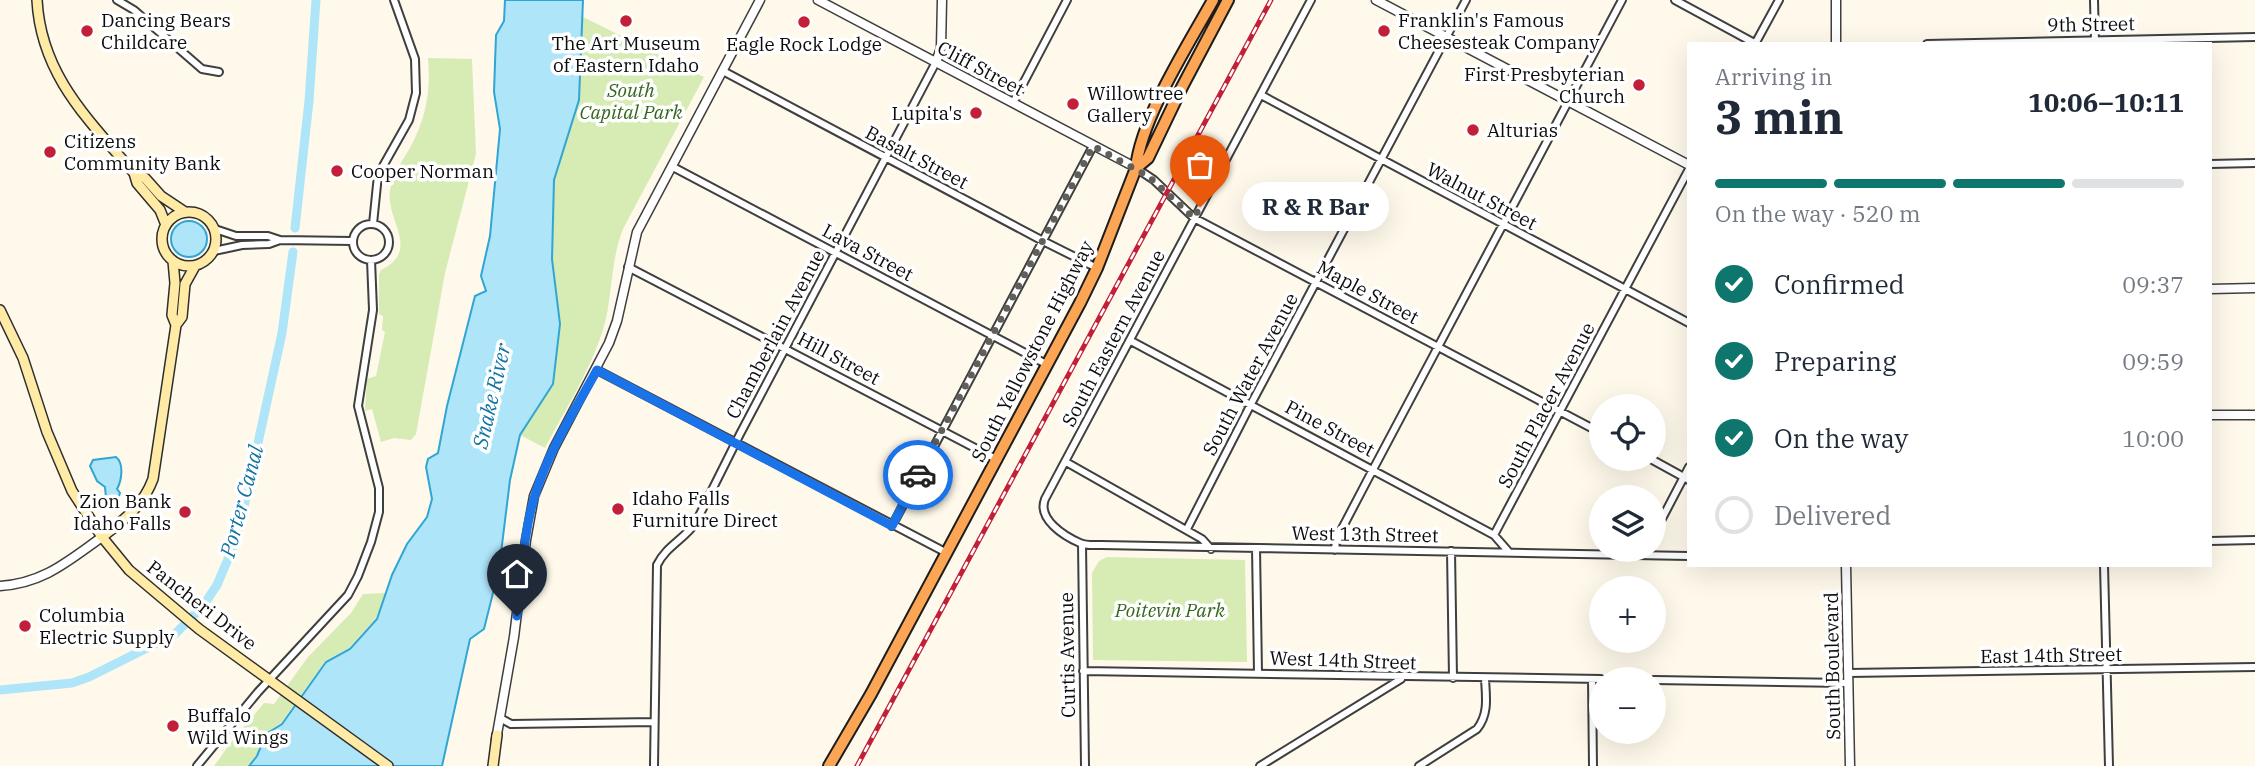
<!DOCTYPE html>
<meta charset="utf-8">
<style>
:root{--surface:#fff;--page:#f2f2f3;--text:#1f2937;--muted:#747a83;--line:#e0e1e3;--accent:#0f766e}
body{margin:0;font-family:"IBM Plex Serif",serif;background:var(--page);color:var(--text);height:100vh;display:flex;flex-direction:column;font-size:26px;white-space:nowrap}
*{box-sizing:border-box;margin:0}
p{font-size:23px;color:var(--muted)}
.icon{flex:none;width:38px;height:38px;fill:none;stroke:currentColor;stroke-width:2;stroke-linecap:round;stroke-linejoin:round}
.map{position:relative;flex:1;overflow:hidden}
.details{position:absolute;left:1687px;top:42px;width:525px;height:525px;display:flex;flex-direction:column;background:var(--surface);border-radius:0px;box-shadow:0 7px 28px #0002}
.details>*{flex:none}
.tools{position:absolute;left:1589px;top:394px;display:grid;gap:14px}
.tools a{display:grid;place-items:center;width:77px;height:77px;border-radius:50%;background:var(--surface);box-shadow:0 7px 28px #0002;font-size:35px}
.pin{position:absolute;display:grid;place-items:center;width:60px;height:60px;color:#fff;margin:-72px -30px;border-radius:50% 50% 50% 0;rotate:-45deg;box-shadow:0 0 7px #0007}
.pin .icon{rotate:45deg}
.courier{position:absolute;display:grid;place-items:center;width:70px;height:70px;margin:-35px;border:5px solid #1a73e8;border-radius:50%;background:#fff;color:#222;box-shadow:0 2px 9px #0007}
.bubble{position:absolute;height:49px;border-radius:24px;background:var(--surface);box-shadow:0 7px 28px #0002;font-size:23px;font-weight:800;line-height:49px;text-align:center}
.head em{font-style:normal;font-weight:800}
.head div{display:flex;flex-direction:column-reverse}
.head{display:flex;align-items:center;justify-content:space-between;height:119px;padding:0 28px}
h1{font-size:46px;font-weight:800;line-height:52px}
.bar{display:grid;grid-template-columns:repeat(4,1fr);gap:10px 7px;align-content:center;height:84px;padding:0 28px}
.bar i{height:9px;border-radius:5px;background:var(--line)}
.bar .selected{background:var(--accent)}
.bar p{grid-column:span 4}
ol{padding:0 28px;list-style:none}
li{display:flex;align-items:center;gap:21px;height:77px}
li p{margin-inline-start:auto}
li .icon{padding:7px;border-radius:50%;background:var(--accent);color:#fff;stroke-width:4}
li:last-child{color:var(--muted)}
li i{width:38px;height:38px;border:4px solid var(--line);border-radius:50%}
.map>svg:first-child{display:block}
.green{fill:#d7ebb4}
.water{fill:#aee5f9;stroke:#31a5d3;stroke-width:2}
.lines{fill:none;stroke-linecap:round;stroke-linejoin:round}
.canal{stroke:#aee5f9;stroke-width:9}
.minor-casing{stroke:#3f3f3f;stroke-width:10}
.tertiary-casing{stroke:#3f3f3f;stroke-width:11}
.secondary-casing{stroke:#2e2e2e;stroke-width:12}
.trunk-casing{stroke:#1d1d1d;stroke-width:14}
.minor{stroke:#fff;stroke-width:6}
.tertiary{stroke:#fff;stroke-width:8}
.secondary{stroke:#ffeba6;stroke-width:9}
.trunk{stroke:#fca655;stroke-width:10}
.rail-casing{stroke:#c21f39;stroke-width:5}
.rail{stroke:#fff;stroke-width:2.5;stroke-dasharray:8;stroke-linecap:butt}
.done{stroke:#615f5a;stroke-width:7;stroke-dasharray:0 12.6}
.route{stroke:#1a73e8;stroke-width:9}
.poi-dot{fill:#c21f39;stroke:#fff;stroke-width:2.5}
.labels{text-anchor:middle;dominant-baseline:central;stroke-width:7;stroke-linejoin:round;paint-order:stroke}
.poi-label{font-size:19px;fill:#0c0c0c;stroke:#fff;text-anchor:start}
.street-label{font-size:19px;fill:#0c0c0c;stroke:#fff}
.park-label{font-size:19px;font-style:italic;fill:#33661a;stroke:#fff}
.water-label{font-size:21px;font-style:italic;fill:#1174a3;stroke:#fff}
</style>
<div class="map">
<svg width="2255" height="766" viewBox="0 0 2255 766">
<rect width="100%" height="100%" fill="#fff9eb"/>
<!-- green -->
<path class="green" d="M581 16 704 77 623 229C610 262 613 296 603 330 590 371 565 410 545 448L520 435 553 384 560 324 552 259 554 180 579 100Z
M428 58 472 59 476 154 445 273 416 434 411 440 394 438 381 442 372 409 365 411 367 379 376 376 385 332 382 330 383 316 379 314V275L381 270C422 250 385 220 390 190 393 173 403 160 411 146 426 118 431 90 428 58Z
M1107 557 1245 560 1247 662 1093 660 1092 573 1099 561Z
M386 593 376 618 349 648 325 661 281 723 265 733 256 756 247 766H214L232 741 264 703 274 704 308 657 351 613 363 594Z"/>
<!-- water -->
<path class="water" d="M505 0H583L579 100 554 180 552 259 560 324 553 384 520 435 510 480 499 569 484 629 470 639 442 766H249L257 756 266 734 282 724 326 662 350 649 377 619 392 575 407 544 427 517 432 499 426 467 428 459 438 453 447 406 475 296 486 291 481 276 490 236 500 129 494 92 496 35 504 21Z
M171 239a18 18 0 1 1 36 0a18 18 0 1 1-36 0Z
M116 457C124 463 122 480 117 489L120 493 118 499 112 501 106 498 105 487 97 481 90 466 93 460Z"/>
<g class="lines">
<!-- canal -->
<path class="canal" d="M295 228 309 101 316 0
M0 690 72 683 89 677 175 634 203 606 217 585 231 552 242 516 282 333 293 252"/>
<!-- minor casing -->
<g class="minor-casing">
<path id="minor" d="M117 0 134 10 202 69 219 72
M1311 0 1045 499C1037 519 1064 536 1080 543 1086 546 1095 545 1102 545L1689 556
M1675 0 1756 44
M2094 0 2095 42
M1755 44 1779 0
M1927 44 2255 37
M723 71 1043 241 1097 268
M1261 95 1689 323
M1013 103 1067 0
M2210 164 2255 163
M673 167 1048 365
M1136 168 1154 180 1194 218 1601 433
M353 242a18 18 0 1 1 36 0a18 18 0 1 1-36 0Z
M373 224 378 175 409 120 416 93 415 59 394 0
M215 229 236 236H268L280 240 352 241
M214 251 242 245 269 244 280 240
M628 267 998 460
M1131 341 1494 535 1508 551
M597 370 947 553
M1649 458 1689 480
M1066 462 1202 539 1211 549
M892 526 1093 146
M1187 529 1251 404 1466 0
M1654 534 1689 467
M1494 535 1689 169
M2210 541 2255 540
M1082 544 1085 766
M1256 548 1258 673
M1335 550 1336 540 1369 477 1622 0
M1451 551 1453 678
M2104 565 2109 766
M1083 671 1601 679
M1848 673 2255 667
M1592 679 1593 766
M1654 680 1848 683
M500 718 511 724 654 722
M197 766 258 692 348 595 358 576 371 542 379 512V488L358 406 373 310 371 260
M654 766 657 565C666 546 685 539 696 522L740 434 936 62
M1260 766 1401 679
M1419 766 1477 729C1489 714 1486 697 1485 679"/>
</g>
<!-- tertiary casing -->
<g class="tertiary-casing">
<path id="tertiary" d="M818 0 1129 164
M1376 0 1689 165
M1836 0V44
M936 62 941 48 942 0
M2210 289 2255 288
M2210 415H2255
M1846 565 1850 766
M0 586C44 583 68 561 102 537
M496 740 514 637 526 540 534 496 554 448 609 343 617 321 637 232 760 0"/>
</g>
<!-- secondary casing -->
<g class="secondary-casing">
<path id="secondary" d="M37 0C41 75 88 119 134 173L145 178 161 196 185 212
M134 173 137 183 160 210 166 225
M162 239a27 27 0 1 1 54 0a27 27 0 1 1-54 0Z
M173 261 175 283 172 315 176 325
M0 310 23 358 47 432 72 491 102 537 129 570 199 629 388 766
M102 537C124 520 143 506 153 479L176 325 182 317 185 284 195 266
M493 766 497 735"/>
</g>
<!-- trunk casing -->
<g class="trunk-casing">
<path id="trunk" d="M1136 168 1148 158 1182 87 1228 0
M829 766 871 694 1080 303 1097 268 1136 168C1141 118 1188 45 1213 0"/>
</g>
<!-- minor -->
<use href="#minor" class="minor"/>
<!-- tertiary -->
<use href="#tertiary" class="tertiary"/>
<!-- secondary -->
<use href="#secondary" class="secondary"/>
<!-- trunk -->
<use href="#trunk" class="trunk"/>
<!-- rail casing -->
<g class="rail-casing">
<path id="rail" d="M857 766 1271 0"/>
</g>
<!-- rail -->
<use href="#rail" class="rail"/>
</g>
<g class="lines">
<!-- done -->
<path class="done" d="M918 475 1093 146 1148 176 1194 218 1200 207"/>
<!-- route -->
<path class="route" d="M517 616C522 576 523 533 535 495 549 450 575 410 597 370L892 526 918 475"/>
</g>
<!-- markers -->
<g class="poi-dot">
<circle cx="626" cy="21" r="7"/>
<circle cx="804" cy="22" r="7"/>
<circle cx="87" cy="31" r="7"/>
<circle cx="1384" cy="31" r="7"/>
<circle cx="1639" cy="85" r="7"/>
<circle cx="1073" cy="104" r="7"/>
<circle cx="976" cy="113" r="7"/>
<circle cx="1473" cy="130" r="7"/>
<circle cx="50" cy="152" r="7"/>
<circle cx="337" cy="171" r="7"/>
<circle cx="618" cy="509" r="7"/>
<circle cx="185" cy="512" r="7"/>
<circle cx="25" cy="626" r="7"/>
<circle cx="173" cy="726" r="7"/>
</g>
<g class="labels">
<!-- poi labels -->
<g class="poi-label">
<text x="101" y="20">Dancing Bears<tspan x="101" dy="22">Childcare</tspan></text>
<text x="1398" y="20">Franklin's Famous<tspan x="1398" dy="22">Cheesesteak Company</tspan></text>
<text x="626" y="43" text-anchor="middle">The Art Museum<tspan x="626" dy="22">of Eastern Idaho</tspan></text>
<text x="804" y="44" text-anchor="middle">Eagle Rock Lodge</text>
<text x="1625" y="74" text-anchor="end">First Presbyterian<tspan x="1625" dy="22">Church</tspan></text>
<text x="1087" y="93">Willowtree<tspan x="1087" dy="22">Gallery</tspan></text>
<text x="962" y="113" text-anchor="end">Lupita's</text>
<text x="1487" y="130">Alturias</text>
<text x="64" y="141">Citizens<tspan x="64" dy="22">Community Bank</tspan></text>
<text x="351" y="171">Cooper Norman</text>
<text x="632" y="498">Idaho Falls<tspan x="632" dy="22">Furniture Direct</tspan></text>
<text x="171" y="501" text-anchor="end">Zion Bank<tspan x="171" dy="22">Idaho Falls</tspan></text>
<text x="39" y="615">Columbia<tspan x="39" dy="22">Electric Supply</tspan></text>
<text x="187" y="715">Buffalo<tspan x="187" dy="22">Wild Wings</tspan></text>
</g>
<!-- street labels -->
<g class="street-label">
<text transform="translate(2091 24) rotate(-1)">9th Street</text>
<text transform="translate(981 68) rotate(28)">Cliff Street</text>
<text transform="translate(917 157) rotate(28)">Basalt Street</text>
<text transform="translate(1482 196) rotate(28)">Walnut Street</text>
<text transform="translate(868 252) rotate(28)">Lava Street</text>
<text transform="translate(1368 292) rotate(28)">Maple Street</text>
<text transform="translate(775 334) rotate(-62)">Chamberlain Avenue</text>
<text transform="translate(1113 338) rotate(-62)">South Eastern Avenue</text>
<text transform="translate(1032 351) rotate(-63)">South Yellowstone Highway</text>
<text transform="translate(839 358) rotate(28)">Hill Street</text>
<text transform="translate(1250 374) rotate(-62)">South Water Avenue</text>
<text transform="translate(1546 405) rotate(-62)">South Placer Avenue</text>
<text transform="translate(1330 428) rotate(28)">Pine Street</text>
<text transform="translate(1365 534) rotate(1)">West 13th Street</text>
<text transform="translate(202 605) rotate(38)">Pancheri Drive</text>
<text transform="translate(1067 655) rotate(-91)">Curtis Avenue</text>
<text transform="translate(2051 655) rotate(-1)">East 14th Street</text>
<text transform="translate(1343 660) rotate(2)">West 14th Street</text>
<text transform="translate(1832 666) rotate(-91)">South Boulevard</text>
</g>
<!-- park labels -->
<g class="park-label">
<text x="631" y="90">South<tspan x="631" dy="22">Capital Park</tspan></text>
<text x="1170" y="610">Poitevin Park</text>
</g>
<!-- water labels -->
<g class="water-label">
<text transform="translate(491 396) rotate(-77)">Snake River</text>
<text transform="translate(241 501) rotate(-75)">Porter Canal</text>
</g>
</g>
</svg>
<div class="tools">
<a><svg class="icon" aria-label="locate" viewBox="0 0 24 24"><circle cx="12" cy="12" r="6"/><path d="M12 2v4M12 18v4M2 12h4M18 12h4"/></svg></a>
<a><svg class="icon" aria-label="layers" viewBox="0 0 24 24"><path d="M12 4l9 5-9 5-9-5zM3 14l9 5 9-5"/></svg></a>
<a>+</a>
<a>−</a>
</div>
<div class="pin" style="left:1200px;top:207px;background:#ea580c"><svg class="icon" aria-label="bag" viewBox="0 0 24 24"><path d="M5 8h14l-1 12H6zM9 8a3 3 0 0 1 6 0"/></svg></div>
<div class="pin" style="left:517px;top:616px;background:#1f2937"><svg class="icon" aria-label="home" viewBox="0 0 24 24"><path d="M3 11l9-7 9 7M6 9v11h12V9"/></svg></div>
<div class="courier" style="left:918px;top:475px"><svg class="icon" aria-label="car" viewBox="0 0 24 24"><path d="M5 17H2v-5l4-1 3-4h7l3 4 3 1v5h-3M9 17h6M6 11h13"/><circle cx="7" cy="17" r="2"/><circle cx="17" cy="17" r="2"/></svg></div>
<div class="bubble" style="left:1242px;top:182px;width:147px">R &amp; R Bar</div>
<section class="details">
<div class="head"><div><h1>3 min</h1><p>Arriving in</p></div><em>10:06–10:11</em></div>
<div class="bar"><i class="selected"></i><i class="selected"></i><i class="selected"></i><i></i><p>On the way · 520 m</p></div>
<ol>
<li><svg class="icon" aria-label="check" viewBox="0 0 24 24"><path d="M5 12l5 5 9-10"/></svg>Confirmed<p>09:37</p></li>
<li><svg class="icon" aria-label="check" viewBox="0 0 24 24"><path d="M5 12l5 5 9-10"/></svg>Preparing<p>09:59</p></li>
<li><svg class="icon" aria-label="check" viewBox="0 0 24 24"><path d="M5 12l5 5 9-10"/></svg>On the way<p>10:00</p></li>
<li><i></i>Delivered</li>
</ol>
</section>
</div>
